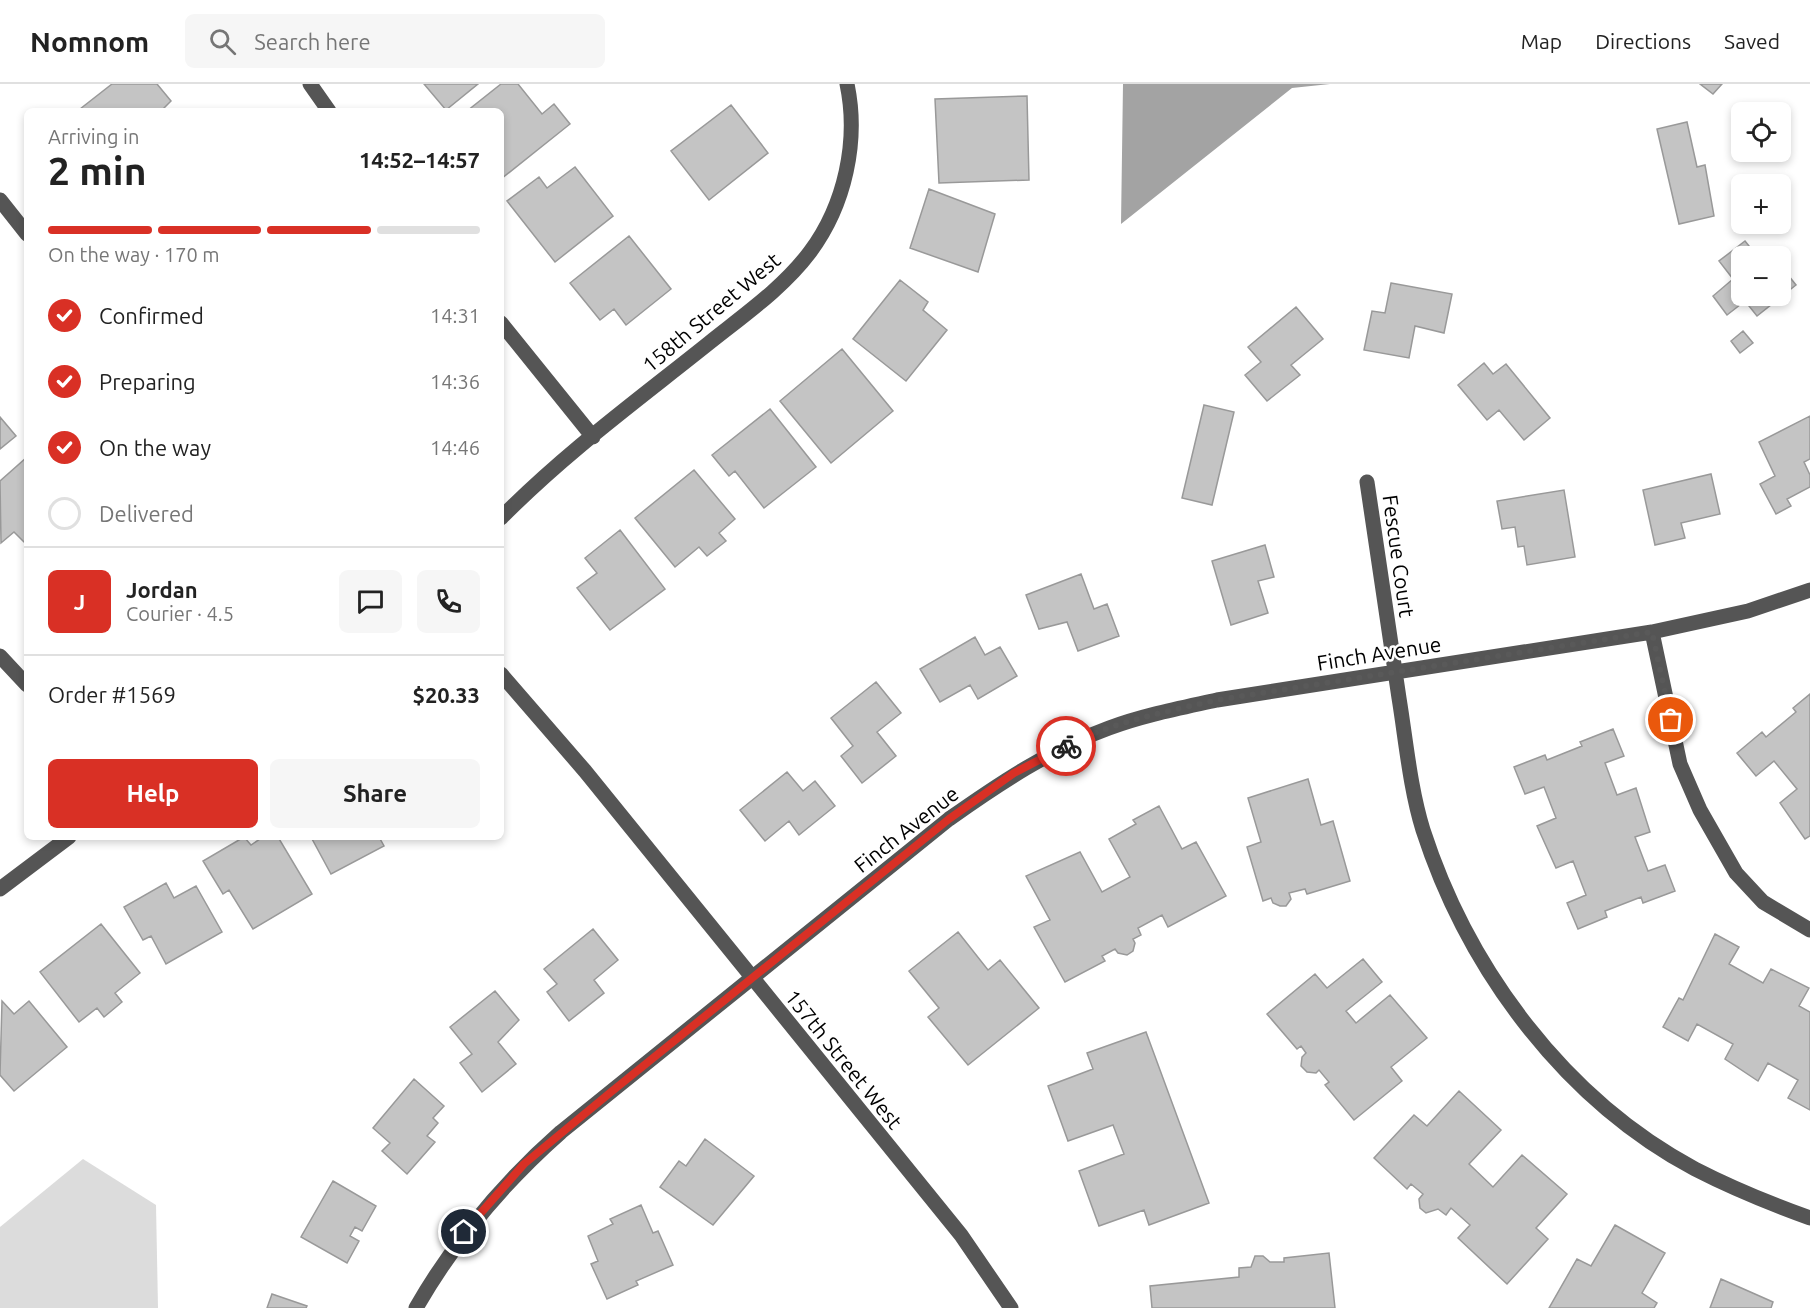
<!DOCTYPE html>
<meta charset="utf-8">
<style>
:root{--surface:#fff;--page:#f6f6f6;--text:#222;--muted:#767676;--line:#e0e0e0;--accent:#d93025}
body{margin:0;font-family:Ubuntu,sans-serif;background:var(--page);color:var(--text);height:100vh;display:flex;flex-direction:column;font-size:22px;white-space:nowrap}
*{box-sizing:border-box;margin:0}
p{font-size:20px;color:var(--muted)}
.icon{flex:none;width:33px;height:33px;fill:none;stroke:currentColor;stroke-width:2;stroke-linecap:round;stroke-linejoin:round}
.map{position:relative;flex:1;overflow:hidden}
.sheet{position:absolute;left:24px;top:24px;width:480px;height:732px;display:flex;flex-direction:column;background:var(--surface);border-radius:9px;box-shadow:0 3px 9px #0003}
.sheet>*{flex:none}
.tools{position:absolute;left:1731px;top:18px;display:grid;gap:12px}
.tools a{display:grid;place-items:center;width:60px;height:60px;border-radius:9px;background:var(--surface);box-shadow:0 3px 9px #0003;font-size:30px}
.pin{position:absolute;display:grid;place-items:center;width:51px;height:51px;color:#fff;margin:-26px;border:3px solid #fff;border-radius:50%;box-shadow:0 2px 6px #0007}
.courier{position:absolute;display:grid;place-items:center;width:60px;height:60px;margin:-30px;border:4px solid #d93025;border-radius:50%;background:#fff;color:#222;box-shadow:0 2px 8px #0007}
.headline em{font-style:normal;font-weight:700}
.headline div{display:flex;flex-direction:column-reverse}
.headline{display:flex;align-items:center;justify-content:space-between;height:102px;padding:0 24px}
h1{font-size:39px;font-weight:700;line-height:45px}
.bar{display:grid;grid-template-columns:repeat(4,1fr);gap:9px 6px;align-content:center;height:72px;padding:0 24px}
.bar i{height:8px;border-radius:4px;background:var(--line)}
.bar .current{background:var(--accent)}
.bar p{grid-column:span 4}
.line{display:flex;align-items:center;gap:15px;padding:0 24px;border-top:2px solid var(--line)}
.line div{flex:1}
.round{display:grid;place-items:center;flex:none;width:63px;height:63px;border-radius:9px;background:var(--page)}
ol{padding:0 24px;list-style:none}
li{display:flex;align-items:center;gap:18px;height:66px}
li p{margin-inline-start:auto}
li .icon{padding:6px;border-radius:50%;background:var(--accent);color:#fff;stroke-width:4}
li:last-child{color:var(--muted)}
li i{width:33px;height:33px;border:3px solid var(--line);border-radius:50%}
.action{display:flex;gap:12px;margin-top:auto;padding:12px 24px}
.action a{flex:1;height:69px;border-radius:9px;background:var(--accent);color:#fff;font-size:24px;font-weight:700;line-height:69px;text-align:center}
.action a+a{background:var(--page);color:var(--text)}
header{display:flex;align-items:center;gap:36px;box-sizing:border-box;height:84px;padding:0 30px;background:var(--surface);border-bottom:2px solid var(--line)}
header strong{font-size:28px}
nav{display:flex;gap:33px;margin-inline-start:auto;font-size:21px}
.search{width:420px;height:54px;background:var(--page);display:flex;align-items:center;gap:15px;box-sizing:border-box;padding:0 21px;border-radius:9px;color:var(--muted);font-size:22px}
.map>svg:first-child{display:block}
.green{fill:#dcdcdc}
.water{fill:#a3a3a3}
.building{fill:#c4c4c4;stroke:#999;stroke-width:1.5}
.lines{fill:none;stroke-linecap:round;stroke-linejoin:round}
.minor{stroke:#555;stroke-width:15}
.done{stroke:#595959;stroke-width:6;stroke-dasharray:0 10.8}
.route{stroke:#d93025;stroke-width:8}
.labels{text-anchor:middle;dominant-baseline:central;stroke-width:5;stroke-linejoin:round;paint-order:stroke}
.street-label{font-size:21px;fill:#000;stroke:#fff}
</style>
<header>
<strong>Nomnom</strong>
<div class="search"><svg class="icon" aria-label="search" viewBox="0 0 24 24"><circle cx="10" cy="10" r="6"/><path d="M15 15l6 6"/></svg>Search here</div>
<nav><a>Map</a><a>Directions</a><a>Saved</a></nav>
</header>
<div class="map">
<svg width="1810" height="1224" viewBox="0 0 1810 1224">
<rect width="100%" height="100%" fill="#fff"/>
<!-- green -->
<path class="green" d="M83 1075 156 1121 158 1224H0V1143Z"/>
<!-- water -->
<path class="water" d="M1123 0H1330L1292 4 1121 140Z"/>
<!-- building -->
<path class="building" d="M112 0H157L171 17 161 27H82L80 25Z
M424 0H478L446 26Z
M501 0H518L542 30 554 20 570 40 501 95V27H467Z
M1700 0H1722L1713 10Z
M1027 12 1029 96 939 99 935 15Z
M731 21 768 69 709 116 671 67Z
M1687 38 1697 83 1705 81 1714 132 1679 140 1657 45Z
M575 83 613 132 555 178 507 117 539 93 547 104Z
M929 105 995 130 978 188 910 164Z
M629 152 671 205 626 241 614 225 600 236 570 199Z
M1745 157 1757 172H1742V212H1780V181L1796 201 1757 232 1745 217 1727 231 1713 212 1733 195 1719 177Z
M900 196 928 218 923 226 947 246 906 297 853 255Z
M1391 199 1452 210 1444 249 1415 242 1409 274 1364 266 1372 227 1385 229Z
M1296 223 1323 255 1291 281 1300 291 1267 317 1245 291 1261 278 1248 263Z
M1743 247 1753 259 1740 269 1731 257Z
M842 265 893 327 831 379 780 317Z
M1484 279 1493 290 1506 280 1550 334 1524 356 1499 326 1487 336 1458 301Z
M1204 321 1234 328 1212 421 1182 414Z
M770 325 816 383 764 424 735 387 729 392 712 371Z
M1810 332V375L1804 378 1810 391V403L1787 415 1791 422 1776 430 1760 400 1775 392 1759 358Z
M0 333 16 352 0 365Z
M26 374 27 461 14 448 1 459 0 397Z
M694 386 735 435 719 449 726 457 707 472 699 463 675 483 635 434Z
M1711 390 1720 430 1681 439 1685 454 1655 461 1643 406Z
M1564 406 1575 473 1527 481 1524 462 1518 463 1515 443 1502 445 1497 417Z
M620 446 665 505 610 546 577 504 597 489 585 474Z
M1265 461 1274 493 1258 497 1268 529 1231 541 1212 477Z
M1081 490 1094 525 1107 520 1119 552 1078 567 1067 538 1039 545 1026 511Z
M975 553 985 571 1000 563 1017 592 978 615 970 601 940 618 920 585Z
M876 598 901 629 877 648 896 672 862 699 841 672 853 662 831 634Z
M1810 610V752L1805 755 1780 719 1797 705 1774 677 1756 692 1737 669 1762 648 1766 653 1796 628 1793 624Z
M1613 645 1624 672 1605 679 1617 711 1636 704 1650 748 1635 753 1648 787 1665 781 1675 807 1643 819 1641 813 1605 827 1607 833 1578 845 1567 819 1586 811 1573 777 1556 784 1537 742 1556 734 1544 703 1525 710 1514 683 1545 671 1547 676 1582 662 1580 658Z
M787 688 803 707 815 697 835 722 799 751 789 737 765 757 740 726Z
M1308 695 1321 741 1333 737 1350 797 1307 810 1305 805 1289 809 1291 815 1286 822H1280L1273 819 1271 814 1263 817 1247 763 1261 758 1248 714Z
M1159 722 1182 765 1196 758 1226 812 1168 843 1162 831 1138 844 1141 851 1133 855 1135 859 1133 867 1127 871 1118 869 1115 865 1102 872 1105 877 1065 898 1034 843 1050 836 1026 792 1080 768 1102 808 1130 793 1109 755 1136 740 1133 736Z
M244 753 251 761 263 753H278L312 810 253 845 229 806 223 810 203 777Z
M311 753H379L384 762 331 790Z
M166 799 174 814 196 802 222 848 166 880 151 852 143 856 124 823Z
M101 840 140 889 115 909 122 918 104 933 97 924 79 938 40 888Z
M593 845 618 876 594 896 604 909 569 937 547 908 557 900 544 885Z
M958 848 988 886 1000 876 1039 924 968 981 928 933 939 924 909 887Z
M1715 850 1739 863 1729 880 1763 899 1771 885 1809 904 1799 922 1810 928V1026L1788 1014 1798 996 1768 979 1758 997 1725 975 1733 960 1697 940 1688 957 1663 943 1679 914 1683 916Z
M1363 875 1382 898 1346 927 1356 939 1390 911 1427 954 1391 983 1402 997 1354 1036 1325 1001 1329 998 1319 986 1316 989 1307 988 1301 982 1302 973 1306 969 1301 962 1297 965 1267 930 1315 890 1327 904Z
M495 907 519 936 498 958 516 980 482 1008 460 979 472 970 450 943Z
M2 917 14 930 29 917 67 963 14 1007 0 991Z
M1146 948 1209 1119 1149 1141 1144 1126 1099 1142 1079 1087 1124 1070 1113 1041 1068 1057 1048 1002 1093 985 1087 969Z
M414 995 444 1022 433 1034 438 1039 427 1052 435 1058 407 1090 382 1067 390 1059 373 1044Z
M1459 1007 1501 1046 1469 1080 1493 1103 1522 1071 1567 1110 1536 1144 1548 1155 1507 1200 1458 1154 1470 1141 1451 1124 1446 1131 1438 1125 1426 1129 1420 1124 1419 1115 1423 1110 1411 1100 1407 1105 1374 1074 1414 1031 1427 1042Z
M705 1055 754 1092 713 1141 660 1103 679 1077 686 1082Z
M333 1097 376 1122 362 1147 355 1143 350 1152 359 1157 347 1179 301 1153Z
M641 1121 653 1149 658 1147 673 1181 636 1197 638 1201 607 1215 591 1180 598 1177 588 1152 613 1140 610 1135Z
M1615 1141 1665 1169 1642 1209 1657 1219 1654 1224H1549L1577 1175 1591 1182Z
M1329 1169 1335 1224H1152L1150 1202 1239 1193V1184L1251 1183 1255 1172H1263L1270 1178H1284V1174Z
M1721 1195 1773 1218 1771 1224H1710Z
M272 1210 307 1222 306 1224H267Z"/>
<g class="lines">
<!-- minor -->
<path class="minor" d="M310 0 329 27
M0 116 27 150
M501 239 593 353
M1367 398C1377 470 1388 542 1399 614 1406 657 1410 704 1423 746 1468 885 1564 1015 1695 1085 1732 1104 1771 1120 1810 1134
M501 434C565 369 639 315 709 259 744 231 783 204 810 168 845 121 859 57 847 0
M1652 548 1680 680 1700 726 1736 789 1763 818 1810 846
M0 572 27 601
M501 590 585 687 961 1151 1011 1224
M0 805 69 753
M416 1224C455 1156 502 1100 561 1048L949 735C1000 699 1051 665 1109 644 1144 631 1181 624 1217 616L1652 548 1748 527 1810 506"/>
</g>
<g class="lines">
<!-- done -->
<path class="done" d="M1066 662C1113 638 1165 628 1217 616L1652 548 1671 636"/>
<!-- route -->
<path class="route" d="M464 1148 524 1080 611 1008 949 735 1014 689 1066 662"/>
</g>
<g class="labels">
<!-- street labels -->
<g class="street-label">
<text transform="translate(711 228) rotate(-40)">158th Street West</text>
<text transform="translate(1399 472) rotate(82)">Fescue Court</text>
<text transform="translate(1379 569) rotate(-9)">Finch Avenue</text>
<text transform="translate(906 745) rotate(-38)">Finch Avenue</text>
<text transform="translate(844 975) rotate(51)">157th Street West</text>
</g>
</g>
</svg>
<div class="tools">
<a><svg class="icon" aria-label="locate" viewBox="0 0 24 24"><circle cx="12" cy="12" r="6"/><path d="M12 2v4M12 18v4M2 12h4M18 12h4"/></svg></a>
<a>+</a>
<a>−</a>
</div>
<div class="pin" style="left:1671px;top:636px;background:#ea580c"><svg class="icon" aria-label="bag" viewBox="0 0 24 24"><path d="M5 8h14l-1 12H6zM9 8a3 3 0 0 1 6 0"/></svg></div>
<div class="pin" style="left:464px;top:1148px;background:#1f2937"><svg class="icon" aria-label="home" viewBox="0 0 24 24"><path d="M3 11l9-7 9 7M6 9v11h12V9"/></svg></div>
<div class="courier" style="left:1066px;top:662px"><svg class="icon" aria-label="bike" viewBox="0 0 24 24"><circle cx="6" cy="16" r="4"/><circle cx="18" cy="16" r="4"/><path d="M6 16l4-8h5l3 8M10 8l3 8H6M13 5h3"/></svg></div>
<section class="sheet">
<div class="headline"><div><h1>2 min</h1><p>Arriving in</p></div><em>14:52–14:57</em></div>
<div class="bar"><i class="current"></i><i class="current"></i><i class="current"></i><i></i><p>On the way · 170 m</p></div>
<ol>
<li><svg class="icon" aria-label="check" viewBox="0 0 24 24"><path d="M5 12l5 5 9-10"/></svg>Confirmed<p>14:31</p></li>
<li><svg class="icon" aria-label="check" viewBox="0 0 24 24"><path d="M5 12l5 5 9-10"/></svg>Preparing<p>14:36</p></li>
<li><svg class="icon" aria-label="check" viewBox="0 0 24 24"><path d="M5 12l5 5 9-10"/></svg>On the way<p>14:46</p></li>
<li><i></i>Delivered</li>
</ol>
<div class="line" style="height:108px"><b class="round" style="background:var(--accent);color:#fff">J</b><div><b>Jordan</b><p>Courier · 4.5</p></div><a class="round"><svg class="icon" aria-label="chat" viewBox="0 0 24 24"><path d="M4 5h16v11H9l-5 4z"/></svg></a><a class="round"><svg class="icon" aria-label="phone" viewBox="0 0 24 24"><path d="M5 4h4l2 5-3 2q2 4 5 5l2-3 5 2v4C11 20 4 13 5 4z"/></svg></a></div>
<div class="line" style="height:78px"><div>Order #1569</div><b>$20.33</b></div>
<div class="action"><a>Help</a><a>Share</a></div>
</section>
</div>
